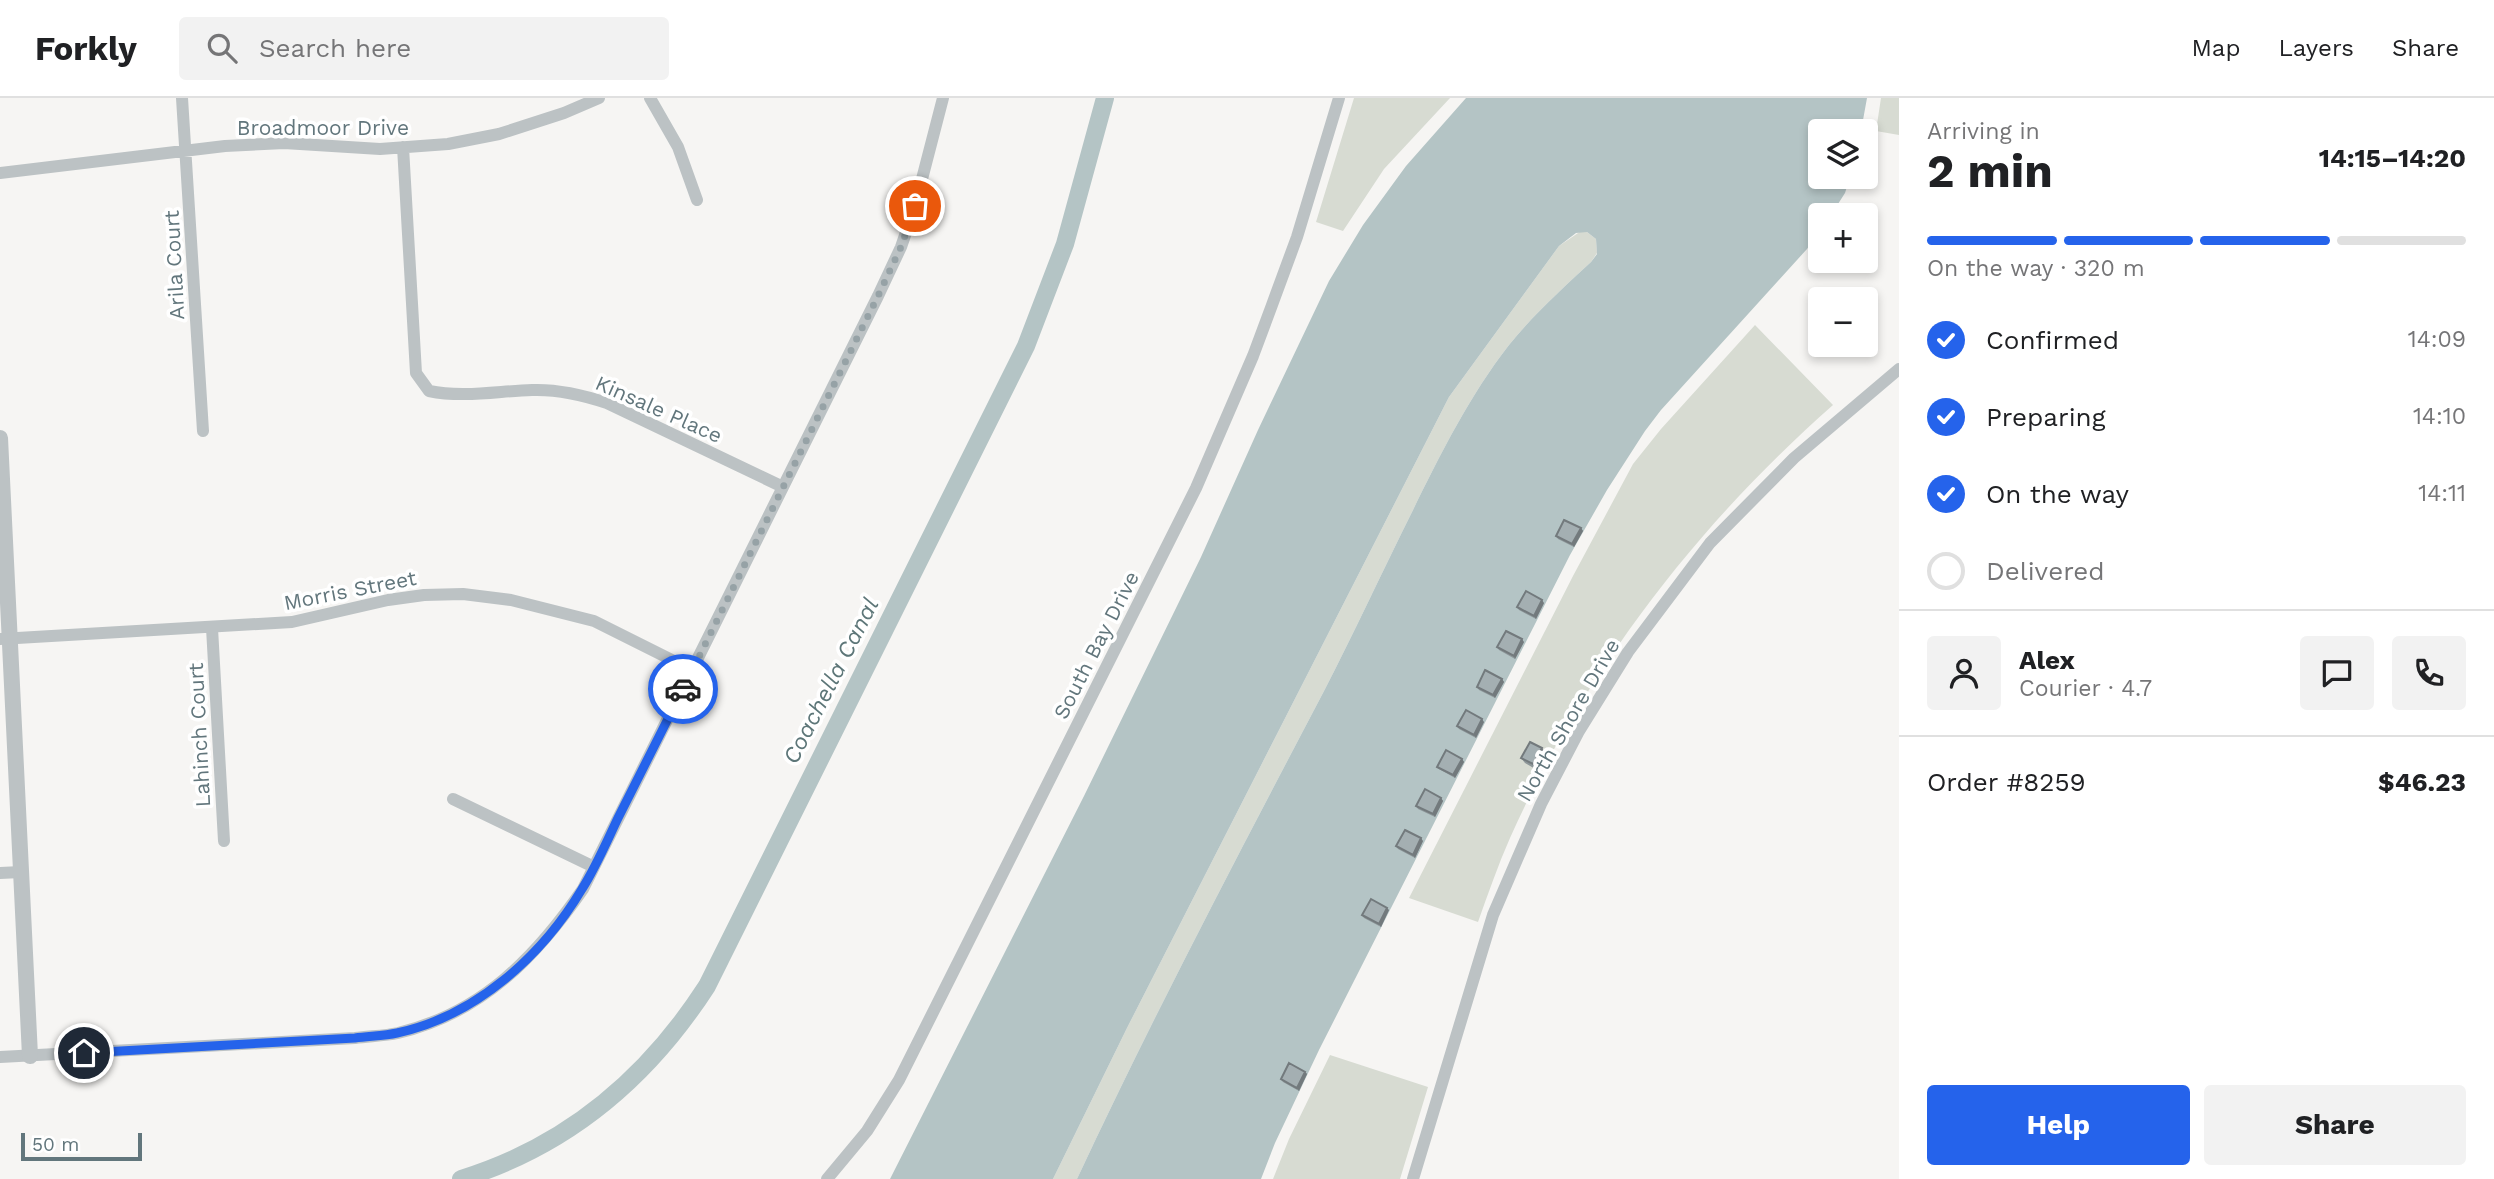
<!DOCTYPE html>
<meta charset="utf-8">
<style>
:root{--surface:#fff;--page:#f2f2f2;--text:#202124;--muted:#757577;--line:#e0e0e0;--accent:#2563eb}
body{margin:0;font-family:"Work Sans",sans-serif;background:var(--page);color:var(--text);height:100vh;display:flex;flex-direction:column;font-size:26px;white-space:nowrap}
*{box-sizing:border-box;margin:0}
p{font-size:23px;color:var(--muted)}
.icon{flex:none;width:38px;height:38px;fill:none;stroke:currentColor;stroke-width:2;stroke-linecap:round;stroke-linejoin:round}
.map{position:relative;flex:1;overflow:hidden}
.panel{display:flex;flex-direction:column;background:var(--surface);width:595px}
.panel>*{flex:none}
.buttons{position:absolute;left:1808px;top:21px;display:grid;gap:14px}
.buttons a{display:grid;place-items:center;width:70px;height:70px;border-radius:7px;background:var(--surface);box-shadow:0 4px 10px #0003;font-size:35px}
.scale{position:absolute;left:21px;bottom:18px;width:121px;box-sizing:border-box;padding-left:7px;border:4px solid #62767c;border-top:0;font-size:19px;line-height:24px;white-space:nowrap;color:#62767c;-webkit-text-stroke:5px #fff;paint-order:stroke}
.pin{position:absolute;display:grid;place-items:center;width:60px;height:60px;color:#fff;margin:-30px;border:4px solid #fff;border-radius:50%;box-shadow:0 2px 7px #0007}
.courier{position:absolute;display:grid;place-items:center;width:70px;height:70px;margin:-35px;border:5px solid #2563eb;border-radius:50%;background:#fff;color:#222;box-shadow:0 2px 9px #0007}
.overview em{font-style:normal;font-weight:700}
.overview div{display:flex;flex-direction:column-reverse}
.overview{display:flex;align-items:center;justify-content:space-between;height:119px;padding:0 28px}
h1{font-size:46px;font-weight:700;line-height:52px}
.bar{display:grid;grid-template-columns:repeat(4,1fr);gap:10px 7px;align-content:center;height:84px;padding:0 28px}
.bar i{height:9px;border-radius:5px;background:var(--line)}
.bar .on{background:var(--accent)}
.bar p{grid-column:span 4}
.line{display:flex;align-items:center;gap:18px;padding:0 28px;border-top:2px solid var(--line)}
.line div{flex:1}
.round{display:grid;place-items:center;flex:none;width:74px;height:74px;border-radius:7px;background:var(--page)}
ol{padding:0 28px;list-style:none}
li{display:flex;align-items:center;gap:21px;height:77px}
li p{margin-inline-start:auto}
li .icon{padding:7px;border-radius:50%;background:var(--accent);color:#fff;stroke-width:4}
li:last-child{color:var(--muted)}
li i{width:38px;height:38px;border:4px solid var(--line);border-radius:50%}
.primary-button{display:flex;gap:14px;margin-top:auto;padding:14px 28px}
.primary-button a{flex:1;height:80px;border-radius:7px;background:var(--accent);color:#fff;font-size:28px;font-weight:700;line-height:80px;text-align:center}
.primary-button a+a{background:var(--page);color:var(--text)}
header{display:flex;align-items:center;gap:42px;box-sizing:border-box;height:98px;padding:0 35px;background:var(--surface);border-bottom:2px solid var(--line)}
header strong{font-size:33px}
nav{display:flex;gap:38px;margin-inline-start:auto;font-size:24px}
.search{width:490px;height:63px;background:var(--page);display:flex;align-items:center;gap:18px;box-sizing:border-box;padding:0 24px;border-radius:7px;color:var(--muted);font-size:26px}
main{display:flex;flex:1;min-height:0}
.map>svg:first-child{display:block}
.green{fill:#d7dbd2}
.water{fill:#b4c4c5}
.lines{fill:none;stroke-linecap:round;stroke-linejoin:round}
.canal{stroke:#b4c4c5;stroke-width:18}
.minor{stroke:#bcc2c4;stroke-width:12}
.tertiary{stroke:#bcc2c4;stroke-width:16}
.wall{fill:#8d9699}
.shaded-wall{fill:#737a7d}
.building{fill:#a4afb2;stroke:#737a7d;stroke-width:2}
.done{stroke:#96a2a6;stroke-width:7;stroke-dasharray:0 12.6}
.route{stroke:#2563eb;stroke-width:9}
.labels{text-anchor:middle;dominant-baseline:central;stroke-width:7;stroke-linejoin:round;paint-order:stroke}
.street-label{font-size:21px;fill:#62767c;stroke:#fff}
.water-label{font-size:23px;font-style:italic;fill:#5d7678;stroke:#fff}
</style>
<header>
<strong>Forkly</strong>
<div class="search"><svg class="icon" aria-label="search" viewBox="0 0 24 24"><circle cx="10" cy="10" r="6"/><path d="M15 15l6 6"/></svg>Search here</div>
<nav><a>Map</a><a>Layers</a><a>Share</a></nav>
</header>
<main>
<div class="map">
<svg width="1899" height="1081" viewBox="0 0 1899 1081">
<rect width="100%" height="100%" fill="#f6f5f3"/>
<!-- green -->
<path class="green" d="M1354 0H1450L1384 71 1343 133 1316 124Z
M1881 0H1899V37L1876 33Z
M1581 133 1587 134 1596 141 1597 155 1591 164C1562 191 1534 216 1509 247 1470 297 1441 355 1413 412 1383 472 1355 533 1324 593 1239 755 1154 916 1077 1081H1053L1127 930 1449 299 1559 148Z
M1755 227 1833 307C1696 428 1585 572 1510 740 1498 767 1488 796 1478 824L1409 800 1573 478 1633 366 1661 331Z
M1330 957 1428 989 1400 1081H1273L1289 1041Z"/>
<!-- water -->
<path class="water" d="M1466 0H1867L1861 33H1820V79H1850L1845 95 1831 117H1820V133L1807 151 1661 312 1645 333 1607 392 1570 457 1319 952 1275 1045 1261 1081H1077C1154 916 1239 755 1324 593 1355 533 1383 472 1413 412 1441 355 1470 297 1509 247 1534 216 1562 191 1591 164L1597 156 1596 141 1587 134 1576 135 1559 148 1449 299 1127 930 1053 1081H890L1084 698 1201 459 1258 332 1329 183 1363 127 1406 68Z"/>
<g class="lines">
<!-- canal -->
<path class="canal" d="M461 1081C568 1048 647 981 707 888L1026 248 1065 146 1105 0"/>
<!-- minor -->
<path class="minor" d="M182 0 203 333
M650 0 678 49 697 102
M403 49 416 275 429 293C463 300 498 293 532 292 558 291 583 297 607 305L783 389
M0 75 225 48 284 45 380 51 448 46 499 36 564 15 599 0
M212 530 224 743
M0 541 292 524 388 502 424 497 463 496 511 502 594 523 692 572
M453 701 594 769
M0 775 21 774
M0 959 355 940C369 938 384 938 398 935 482 915 536 859 583 791L878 198 901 149 915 108 943 0
M827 1081 867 1033 899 982 1196 390 1253 258 1272 207 1297 139 1339 0
M1413 1081 1493 817 1541 706 1579 633 1628 554 1710 445 1794 360 1899 271"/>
<!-- tertiary -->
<path class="tertiary" d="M0 340 30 958"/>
</g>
<!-- wall -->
<path class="wall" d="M1581 430 1583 433 1574 449 1558 441 1556 438Z
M1544 505 1536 521 1519 512 1517 509Z
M1524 544 1515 561 1499 552 1497 549Z
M1502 581 1504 584 1495 600 1479 592 1477 589Z
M1484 624 1476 640 1459 631 1457 628Z
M1546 656 1537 672 1525 665 1521 660Z
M1462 661 1464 664 1455 680 1439 671 1437 669Z
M1441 700 1443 703 1435 719 1418 711 1416 708Z
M1423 743 1415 760 1398 751 1396 748Z
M1389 812 1381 829 1364 820 1362 817Z
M1305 974 1307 976 1299 993 1283 984 1281 981Z"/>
<!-- shaded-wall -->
<path class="shaded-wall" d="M1581 430 1583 433 1574 449 1572 446Z
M1542 502 1544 505 1536 521 1534 518Z
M1522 541 1524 544 1515 561 1514 558Z
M1502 581 1504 584 1495 600 1493 597Z
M1482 621 1484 624 1476 640 1474 637Z
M1542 650 1546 656 1537 672 1533 666Z
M1462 661 1464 664 1455 680 1453 677Z
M1441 700 1443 703 1435 719 1433 716Z
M1421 740 1423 743 1415 760 1413 757Z
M1387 810 1389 812 1381 829 1379 826Z
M1305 974 1307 976 1299 993 1297 990Z"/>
<!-- building -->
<path class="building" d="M1564 422 1581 430 1572 446 1556 438Z
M1526 493 1542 502 1534 518 1517 509Z
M1506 533 1522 541 1514 558 1497 549Z
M1485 572 1502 581 1493 597 1477 589Z
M1466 612 1482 621 1474 637 1457 628Z
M1530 644 1542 650 1533 666 1521 660Z
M1446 652 1462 661 1453 677 1437 669Z
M1425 691 1441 700 1433 716 1416 708Z
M1405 732 1421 740 1413 757 1396 748Z
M1371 801 1387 810 1379 826 1362 817Z
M1289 965 1305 974 1297 990 1281 981Z"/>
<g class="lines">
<!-- done -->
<path class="done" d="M683 591 878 198 901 149 915 108"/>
<!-- route -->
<path class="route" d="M84 955 355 940C369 938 384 938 397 935 476 918 542 858 582 791 596 769 607 743 618 720 640 677 661 634 683 591"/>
</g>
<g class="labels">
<!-- street labels -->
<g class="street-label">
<text x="323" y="29">Broadmoor Drive</text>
<text transform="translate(174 167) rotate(-93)">Arila Court</text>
<text transform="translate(659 311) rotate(24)">Kinsale Place</text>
<text transform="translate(350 492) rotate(-11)">Morris Street</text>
<text transform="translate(1096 547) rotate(-63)">South Bay Drive</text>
<text transform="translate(1568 622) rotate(-60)">North Shore Drive</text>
<text transform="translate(199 637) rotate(-93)">Lahinch Court</text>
</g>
<!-- water labels -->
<g class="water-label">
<text transform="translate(831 583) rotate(-63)">Coachella Canal</text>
</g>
</g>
</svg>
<div class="buttons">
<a><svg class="icon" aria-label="layers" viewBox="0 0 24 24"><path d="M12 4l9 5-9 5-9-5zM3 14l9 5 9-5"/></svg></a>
<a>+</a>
<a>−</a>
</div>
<div class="scale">50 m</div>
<div class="pin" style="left:915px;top:108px;background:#ea580c"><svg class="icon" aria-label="bag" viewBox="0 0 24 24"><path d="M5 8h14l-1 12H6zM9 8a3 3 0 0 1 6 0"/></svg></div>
<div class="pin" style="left:84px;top:955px;background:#1f2937"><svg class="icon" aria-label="home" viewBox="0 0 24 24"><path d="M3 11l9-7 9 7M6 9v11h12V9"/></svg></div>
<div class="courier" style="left:683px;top:591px"><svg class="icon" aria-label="car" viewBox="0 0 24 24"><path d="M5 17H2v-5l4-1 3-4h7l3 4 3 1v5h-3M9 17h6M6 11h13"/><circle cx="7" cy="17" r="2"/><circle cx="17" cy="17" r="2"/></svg></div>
</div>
<section class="panel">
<div class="overview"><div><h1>2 min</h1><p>Arriving in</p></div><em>14:15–14:20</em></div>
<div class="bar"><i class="on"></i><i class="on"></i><i class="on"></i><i></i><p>On the way · 320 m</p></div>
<ol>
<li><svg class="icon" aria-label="check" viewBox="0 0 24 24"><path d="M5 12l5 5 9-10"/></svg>Confirmed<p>14:09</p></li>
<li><svg class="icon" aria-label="check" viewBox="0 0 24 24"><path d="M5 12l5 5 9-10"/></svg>Preparing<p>14:10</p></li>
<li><svg class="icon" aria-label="check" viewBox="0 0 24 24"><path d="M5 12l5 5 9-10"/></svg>On the way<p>14:11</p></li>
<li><i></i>Delivered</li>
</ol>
<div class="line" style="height:126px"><a class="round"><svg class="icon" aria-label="person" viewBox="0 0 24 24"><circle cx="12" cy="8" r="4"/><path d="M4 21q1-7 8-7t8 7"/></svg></a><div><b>Alex</b><p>Courier · 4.7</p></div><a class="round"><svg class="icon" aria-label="chat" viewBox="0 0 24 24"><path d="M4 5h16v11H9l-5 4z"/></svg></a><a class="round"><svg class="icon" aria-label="phone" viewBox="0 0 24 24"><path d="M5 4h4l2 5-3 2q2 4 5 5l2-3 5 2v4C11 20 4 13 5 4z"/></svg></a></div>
<div class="line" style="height:91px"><div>Order #8259</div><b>$46.23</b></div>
<div class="primary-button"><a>Help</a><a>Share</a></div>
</section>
</main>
